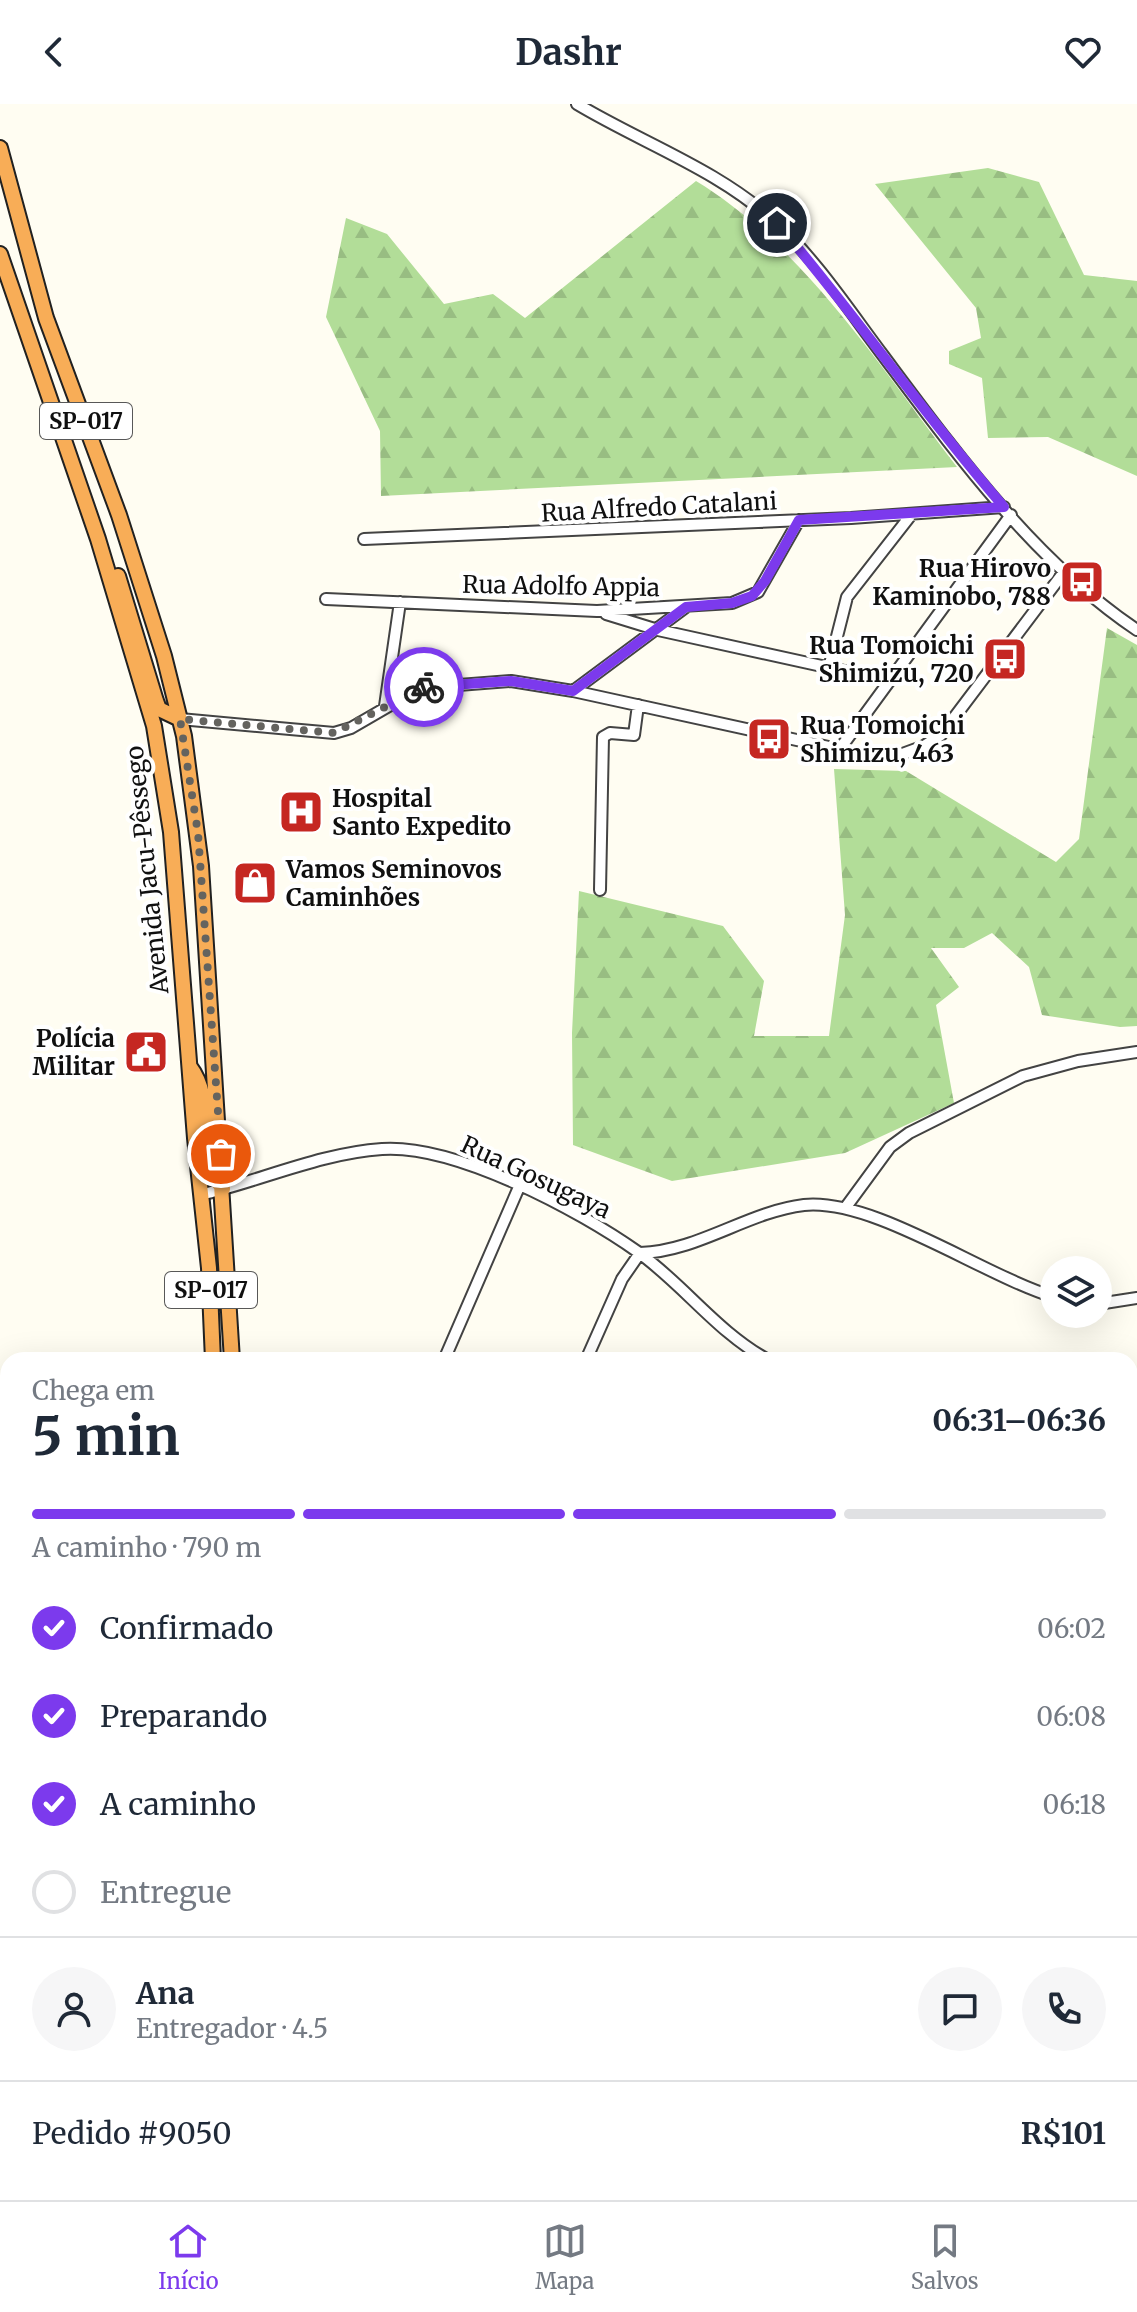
<!DOCTYPE html>
<html lang="pt">
<meta charset="utf-8">
<style>
:root{--surface:#fff;--page:#f6f6f7;--text:#1f2937;--muted:#747a83;--line:#e0e1e3;--accent:#7c3aed}
body{margin:0;font-family:Merriweather,serif;background:var(--page);color:var(--text);height:100vh;display:flex;flex-direction:column;font-size:30px;white-space:nowrap}
*{box-sizing:border-box;margin:0}
p{font-size:26px;color:var(--muted)}
.icon{flex:none;width:44px;height:44px;fill:none;stroke:currentColor;stroke-width:2;stroke-linecap:round;stroke-linejoin:round}
.map{position:relative;flex:1;overflow:hidden}
.panel{position:absolute;left:0px;top:1248px;width:1138px;height:848px;display:flex;flex-direction:column;background:var(--surface);border-radius:24px 24px 0 0;box-shadow:0 8px 32px #0002}
.panel>*{flex:none}
.controls{position:absolute;left:1040px;top:1152px;display:grid;gap:16px}
.controls a{display:grid;place-items:center;width:72px;height:72px;border-radius:50%;background:var(--surface);box-shadow:0 8px 32px #0002;font-size:40px}
.pin{position:absolute;display:grid;place-items:center;width:68px;height:68px;color:#fff;margin:-34px;border:4px solid #fff;border-radius:50%;box-shadow:0 2px 8px #0007}
.courier{position:absolute;display:grid;place-items:center;width:80px;height:80px;margin:-40px;border:6px solid #7c3aed;border-radius:50%;background:#fff;color:#222;box-shadow:0 2px 10px #0007}
.headline em{font-style:normal;font-weight:700}
.headline div{display:flex;flex-direction:column-reverse}
.headline{display:flex;align-items:center;justify-content:space-between;height:136px;padding:0 32px}
h1{font-size:52px;font-weight:700;line-height:60px}
.bar{display:grid;grid-template-columns:repeat(4,1fr);gap:12px 8px;align-content:center;height:96px;padding:0 32px}
.bar i{height:10px;border-radius:6px;background:var(--line)}
.bar .current{background:var(--accent)}
.bar p{grid-column:span 4}
.line{display:flex;align-items:center;gap:20px;padding:0 32px;border-top:2px solid var(--line)}
.line div{flex:1}
.round{display:grid;place-items:center;flex:none;width:84px;height:84px;border-radius:42px;background:var(--page)}
ol{padding:0 32px;list-style:none}
li{display:flex;align-items:center;gap:24px;height:88px}
li p{margin-inline-start:auto}
li .icon{padding:8px;border-radius:50%;background:var(--accent);color:#fff;stroke-width:4}
li:last-child{color:var(--muted)}
li i{width:44px;height:44px;border:4px solid var(--line);border-radius:50%}
header{display:flex;justify-content:space-between;align-items:center;height:104px;padding:0 32px;background:var(--surface);font-size:36px;font-weight:700}
.menu{display:flex;justify-content:space-around;align-items:center;height:112px;border-top:2px solid var(--line);background:var(--surface);font-size:22px;color:var(--muted)}
.menu a{display:grid;justify-items:center;gap:4px}
.menu .current{color:var(--accent)}
.map>svg:first-child{display:block}
.forest{fill:url(#forest-firs)}
.lines{fill:none;stroke-linecap:round;stroke-linejoin:round}
.minor-casing{stroke:#434343;stroke-width:14}
.highway-casing{stroke:#212121;stroke-width:18}
.minor{stroke:#fff;stroke-width:10}
.highway{stroke:#f8ad57;stroke-width:14}
.done{stroke:#64635f;stroke-width:8;stroke-dasharray:0 14.4}
.route{stroke:#7c3aed;stroke-width:10}
.labels{text-anchor:middle;dominant-baseline:central;stroke-width:8;stroke-linejoin:round;paint-order:stroke}
.shield{fill:#fff;stroke:#585858;stroke-width:2}
.shield-label{font-size:22px;font-weight:bold;fill:#101010}
.street-label{font-size:24px;fill:#101010;stroke:#fff}
.poi-label{font-size:24px;font-weight:bold;fill:#101010;stroke:#fff;text-anchor:end}
</style>
<header><svg class="icon" aria-label="back" viewBox="0 0 24 24"><path d="M15 5l-7 7 7 7"/></svg>Dashr<svg class="icon" aria-label="heart" viewBox="0 0 24 24"><path d="M12 20l-8-8c-3-5 5-10 8-4 3-6 11-1 8 4z"/></svg></header>
<div class="map">
<svg width="1137" height="2096" viewBox="0 0 1137 2096">
<defs>
<pattern id="forest-firs" width="22" height="20" patternUnits="userSpaceOnUse" patternTransform="scale(2)"><rect width="22" height="20" fill="#b2dd98"/><path d="M5 1l3.5 6h-7zM16 11l3.5 6h-7z" fill="#98bd82"/></pattern>
</defs>
<rect width="100%" height="100%" fill="#fffdf2"/>
<!-- forest -->
<path class="forest" d="M988 64 1039 78 1084 171 1137 177V372L1048 333 988 334 982 274 949 260V247L981 234 976 204 875 80Z
M696 77C803 142 881 264 957 363L381 392 380 327 326 213 346 114 387 130 444 200 493 190 525 214Z
M1107 524 1137 541V922L1120 923 1042 911 1029 863 992 829 964 844H931L959 883 936 901 954 999 845 1049 672 1077 573 1041 572 929 579 787 723 822 764 877 754 932H829L845 811 834 665 906 667 1056 758 1079 735Z
M1130 1863 1137 1866V2096H808L810 2088H1130Z"/>
<g class="lines">
<!-- minor casing -->
<g class="minor-casing">
<path id="minor" d="M577 0C642 39 719 66 775 118 816 156 849 206 882 250 956 349 1033 456 1137 526
M364 435 851 414 1004 403
M326 495 597 507 732 499 758 488 799 416
M606 510 658 526 890 577
M829 564 847 493 911 411
M573 587 686 503
M385 602 400 498
M180 615 334 629 351 624 420 584 511 577 573 587 865 651 897 652 924 642 941 631 1064 468
M839 646 1011 411
M600 786 603 633 610 629 634 631 638 601
M200 1091C260 1077 321 1049 382 1045 455 1040 579 1106 638 1148 684 1181 717 1228 768 1256
M846 1103 890 1043 909 1029 1023 972 1078 957 1137 948
M1098 1200 1137 1194
M444 1256 519 1083
M586 1256 622 1175 640 1149C699 1147 747 1108 804 1101 874 1094 982 1171 1054 1193
M1130 1427 1137 1429
M1130 1546 1136 1597 1130 1634
M0 1676 8 1680
M1130 2053 1137 2060
M486 2088 495 2096
M582 2088 586 2096
M985 2088 990 2096
M379 2096 385 2088
M423 2096 428 2088
M697 2096 701 2088
M770 2096 773 2088"/>
</g>
<!-- highway casing -->
<g class="highway-casing">
<path id="highway" d="M0 44 46 214 119 411 164 552 184 632 201 762 232 1256
M0 150 98 435 154 622 171 728 195 1034 209 1164 213 1256
M118 472 156 597 159 605 180 615
M190 963C217 998 194 1051 223 1085
M0 1747 8 1716
M0 2016 3 2096
M27 2096 28 2088"/>
</g>
<!-- minor -->
<use href="#minor" class="minor"/>
<!-- highway -->
<use href="#highway" class="highway"/>
</g>
<g class="lines">
<!-- done -->
<path class="done" d="M221 1050 198 729 180 615 334 629 424 583"/>
<!-- route -->
<path class="route" d="M424 583 511 577 573 587 686 503 732 499 752 492 765 477 799 416 1004 403C924 311 856 211 777 119"/>
</g>
<!-- icons -->
<defs>
<g id="bus-square" transform="scale(2.3)"><rect x="-9" y="-9" width="18" height="18" rx="4" fill="#c52722" stroke="#fff"/><path d="M-5-6H5V4H4V6H2V4H-2V6H-4V4H-5ZM-3.5-4V0h7V-4ZM-3.5 1.2v1.5H-2V1.2ZM2 1.2v1.5H3.5V1.2Z" fill="#fff"/></g>
<g id="hospital-square" transform="scale(2.3)"><rect x="-9" y="-9" width="18" height="18" rx="4" fill="#c52722" stroke="#fff"/><path d="M-5-5h3v3.5h4V-5h3V5h-3V1.5h-4V5h-3Z" fill="#fff"/></g>
<g id="shop-square" transform="scale(2.3)"><rect x="-9" y="-9" width="18" height="18" rx="4" fill="#c52722" stroke="#fff"/><path d="M-5-2.5h2.3a2.7 3.5 0 0 1 5.4 0H5L5.5 6h-11ZM-1.5-2.5h3a1.5 2.3 0 0 0-3 0Z" fill="#fff"/></g>
<g id="civic-square" transform="scale(2.3)"><rect x="-9" y="-9" width="18" height="18" rx="4" fill="#c52722" stroke="#fff"/><path d="M-.6-6.5H3V-4.5H.6V-3L4-1V1h2V6H-6V1h2V-1L-.6-3ZM-1.2 2.5V6h2.4V2.5Z" fill="#fff"/></g>
</defs>
<g fill-rule="evenodd">
<use href="#bus-square" x="1082" y="478"/>
<use href="#bus-square" x="1005" y="555"/>
<use href="#bus-square" x="769" y="635"/>
<use href="#hospital-square" x="301" y="708"/>
<use href="#shop-square" x="255" y="779"/>
<use href="#civic-square" x="146" y="948"/>
</g>
<g class="labels">
<!-- shield labels -->
<g class="shield">
<rect x="40" y="299" width="92" height="36" rx="6"/>
<rect x="165" y="1168" width="92" height="36" rx="6"/>
</g>
<g class="shield-label">
<text x="86" y="317">SP-017</text>
<text x="211" y="1186">SP-017</text>
</g>
<!-- street labels -->
<g class="street-label">
<text transform="translate(659 403) rotate(-3)">Rua Alfredo Catalani</text>
<text transform="translate(561 482) rotate(1)">Rua Adolfo Appia</text>
<text transform="translate(147 766) rotate(-96)">Avenida Jacu-Pêssego</text>
<text transform="translate(536 1073) rotate(25)">Rua Gosugaya</text>
</g>
<!-- poi labels -->
<g class="poi-label">
<text x="1051" y="464">Rua Hirovo<tspan x="1051" dy="28">Kaminobo, 788</tspan></text>
<text x="974" y="541">Rua Tomoichi<tspan x="974" dy="28">Shimizu, 720</tspan></text>
<text x="800" y="621" text-anchor="start">Rua Tomoichi<tspan x="800" dy="28">Shimizu, 463</tspan></text>
<text x="332" y="694" text-anchor="start">Hospital<tspan x="332" dy="28">Santo Expedito</tspan></text>
<text x="286" y="765" text-anchor="start">Vamos Seminovos<tspan x="286" dy="28">Caminhões</tspan></text>
<text x="115" y="934">Polícia<tspan x="115" dy="28">Militar</tspan></text>
</g>
</g>
</svg>
<div class="controls">
<a><svg class="icon" aria-label="layers" viewBox="0 0 24 24"><path d="M12 4l9 5-9 5-9-5zM3 14l9 5 9-5"/></svg></a>
</div>
<div class="pin" style="left:221px;top:1050px;background:#ea580c"><svg class="icon" aria-label="bag" viewBox="0 0 24 24"><path d="M5 8h14l-1 12H6zM9 8a3 3 0 0 1 6 0"/></svg></div>
<div class="pin" style="left:777px;top:119px;background:#1f2937"><svg class="icon" aria-label="home" viewBox="0 0 24 24"><path d="M3 11l9-7 9 7M6 9v11h12V9"/></svg></div>
<div class="courier" style="left:424px;top:583px"><svg class="icon" aria-label="bike" viewBox="0 0 24 24"><circle cx="6" cy="16" r="4"/><circle cx="18" cy="16" r="4"/><path d="M6 16l4-8h5l3 8M10 8l3 8H6M13 5h3"/></svg></div>
<section class="panel">
<div class="headline"><div><h1>5 min</h1><p>Chega em</p></div><em>06:31–06:36</em></div>
<div class="bar"><i class="current"></i><i class="current"></i><i class="current"></i><i></i><p>A caminho · 790 m</p></div>
<ol>
<li><svg class="icon" aria-label="check" viewBox="0 0 24 24"><path d="M5 12l5 5 9-10"/></svg>Confirmado<p>06:02</p></li>
<li><svg class="icon" aria-label="check" viewBox="0 0 24 24"><path d="M5 12l5 5 9-10"/></svg>Preparando<p>06:08</p></li>
<li><svg class="icon" aria-label="check" viewBox="0 0 24 24"><path d="M5 12l5 5 9-10"/></svg>A caminho<p>06:18</p></li>
<li><i></i>Entregue</li>
</ol>
<div class="line" style="height:144px"><a class="round"><svg class="icon" aria-label="person" viewBox="0 0 24 24"><circle cx="12" cy="8" r="4"/><path d="M4 21q1-7 8-7t8 7"/></svg></a><div><b>Ana</b><p>Entregador · 4.5</p></div><a class="round"><svg class="icon" aria-label="chat" viewBox="0 0 24 24"><path d="M4 5h16v11H9l-5 4z"/></svg></a><a class="round"><svg class="icon" aria-label="phone" viewBox="0 0 24 24"><path d="M5 4h4l2 5-3 2q2 4 5 5l2-3 5 2v4C11 20 4 13 5 4z"/></svg></a></div>
<div class="line" style="height:104px"><div>Pedido #9050</div><b>R$101</b></div>
</section>
</div>
<nav class="menu">
<a class="current"><svg class="icon" aria-label="home" viewBox="0 0 24 24"><path d="M3 11l9-7 9 7M6 9v11h12V9"/></svg>Início</a>
<a><svg class="icon" aria-label="map" viewBox="0 0 24 24"><path d="M3 6l6-2 6 2 6-2v14l-6 2-6-2-6 2zM9 4v14M15 6v14"/></svg>Mapa</a>
<a><svg class="icon" aria-label="saved" viewBox="0 0 24 24"><path d="M7 4h10v16l-5-4-5 4z"/></svg>Salvos</a>
</nav>
